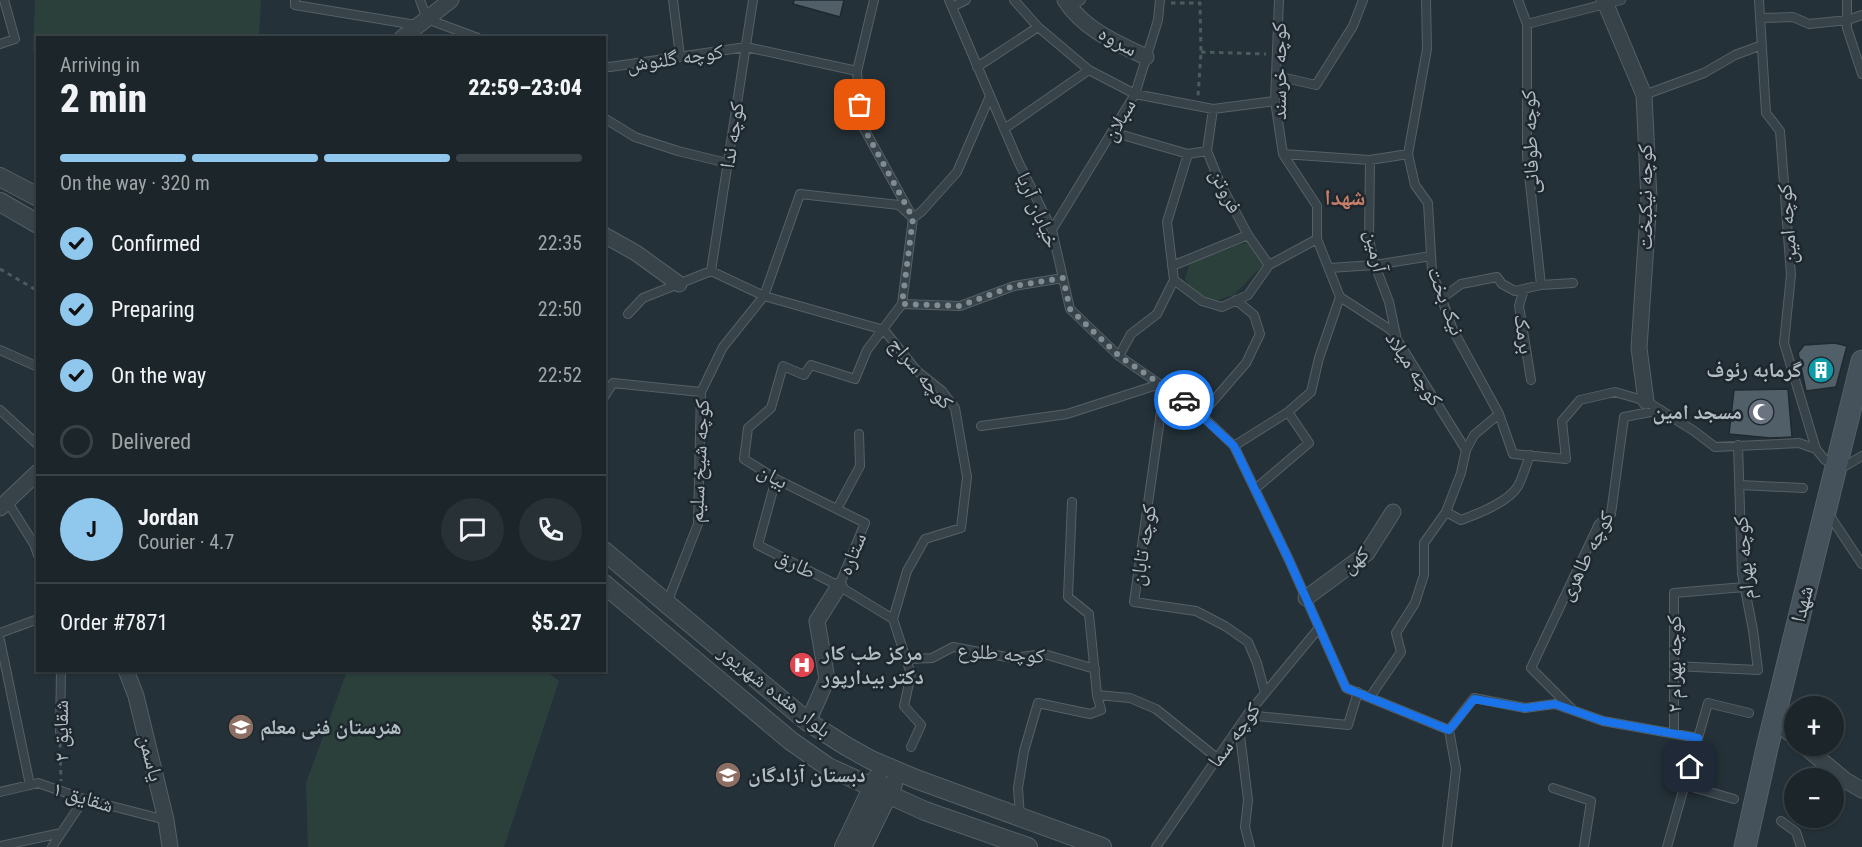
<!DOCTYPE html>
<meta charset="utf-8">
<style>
:root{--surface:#1b252a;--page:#283136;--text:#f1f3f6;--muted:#a0a5a8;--line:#394247;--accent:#8fc7ed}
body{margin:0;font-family:"Roboto Condensed","Noto Naskh Arabic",sans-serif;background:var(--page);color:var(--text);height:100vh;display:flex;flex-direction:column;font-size:22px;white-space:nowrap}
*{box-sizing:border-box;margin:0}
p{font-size:20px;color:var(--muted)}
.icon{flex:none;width:33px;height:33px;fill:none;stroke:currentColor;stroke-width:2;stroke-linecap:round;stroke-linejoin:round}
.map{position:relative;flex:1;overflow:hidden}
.side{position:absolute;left:36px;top:36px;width:570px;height:636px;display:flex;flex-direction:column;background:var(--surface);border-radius:0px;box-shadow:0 2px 4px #0004,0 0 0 2px var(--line)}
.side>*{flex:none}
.fabs{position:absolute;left:1784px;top:696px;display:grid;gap:12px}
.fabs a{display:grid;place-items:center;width:60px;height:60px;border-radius:50%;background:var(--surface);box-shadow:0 2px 4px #0004,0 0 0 2px var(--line);font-size:30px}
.pin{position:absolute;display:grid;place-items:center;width:51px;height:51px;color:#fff;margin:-26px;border-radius:12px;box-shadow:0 3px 9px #0006}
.courier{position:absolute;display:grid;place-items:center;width:60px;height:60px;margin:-30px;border:4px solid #1a73e8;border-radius:50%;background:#fff;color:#222;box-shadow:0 2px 8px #0007}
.head em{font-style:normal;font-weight:800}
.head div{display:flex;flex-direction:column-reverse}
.head{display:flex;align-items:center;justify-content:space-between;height:102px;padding:0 24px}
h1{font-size:39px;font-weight:800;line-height:45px}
.bar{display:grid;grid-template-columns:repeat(4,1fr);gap:9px 6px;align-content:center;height:72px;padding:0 24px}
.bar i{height:8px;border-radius:4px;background:var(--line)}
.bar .selected{background:var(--accent)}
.bar p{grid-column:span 4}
.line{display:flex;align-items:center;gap:15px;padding:0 24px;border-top:2px solid var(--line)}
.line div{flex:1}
.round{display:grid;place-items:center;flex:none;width:63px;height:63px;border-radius:32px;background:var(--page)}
ol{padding:0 24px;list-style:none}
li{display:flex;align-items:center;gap:18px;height:66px}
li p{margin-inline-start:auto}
li .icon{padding:6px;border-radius:50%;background:var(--accent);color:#111;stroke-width:4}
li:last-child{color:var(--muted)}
li i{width:33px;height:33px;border:3px solid var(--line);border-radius:50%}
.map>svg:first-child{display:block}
.green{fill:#2c403b}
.building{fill:#516068;stroke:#1f292f;stroke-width:1.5}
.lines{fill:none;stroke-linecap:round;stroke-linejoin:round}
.service-casing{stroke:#556066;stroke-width:10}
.minor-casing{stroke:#556066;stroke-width:17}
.tertiary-casing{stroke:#556066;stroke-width:20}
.secondary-casing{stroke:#556066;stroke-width:23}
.path{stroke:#4a5c5b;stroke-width:3;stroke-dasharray:4.5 4.5;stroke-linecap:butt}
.service{stroke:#374249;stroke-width:8}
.minor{stroke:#374249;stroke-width:15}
.tertiary{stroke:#374249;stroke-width:18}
.secondary{stroke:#46525b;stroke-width:21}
.done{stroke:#808c93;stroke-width:6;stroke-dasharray:0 10.8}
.route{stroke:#1a73e8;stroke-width:8}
.labels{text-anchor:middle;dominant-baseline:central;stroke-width:5;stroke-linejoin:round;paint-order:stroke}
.street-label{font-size:21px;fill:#b2bdc4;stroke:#1d272d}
.poi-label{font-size:21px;font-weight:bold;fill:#b2bdc4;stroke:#1d272d;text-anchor:start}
.neighbourhood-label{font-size:22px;font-weight:bold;fill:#c97e69;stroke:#1d272d}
</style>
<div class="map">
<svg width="1862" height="847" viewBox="0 0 1862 847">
<rect width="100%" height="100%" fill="#243138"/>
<!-- green -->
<path class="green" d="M35 0H261L259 37 38 38 37 52 33 51Z
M1250 241 1263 265 1234 295 1218 300 1194 294 1185 279 1190 262Z
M347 671H546L559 681 504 847H308L306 783Z"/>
<!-- building -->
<path class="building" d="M794 0H844L840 17 793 4Z
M1835 343 1847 346 1836 387 1806 391 1798 353 1804 345Z
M1788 389 1792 437 1770 438 1729 434 1734 390Z"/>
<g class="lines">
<!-- service casing -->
<g class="service-casing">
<path id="service" d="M295 0V5L416 25
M420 0 427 19 478 38
M673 0 680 56
M874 0 857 71 861 123 913 218 902 304
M949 0 1018 161 1052 230 1070 309 1119 356 1193 407 1234 446 1289 560 1346 688 1449 730
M1014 0 1038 27 1089 70 1135 94 1213 109 1275 101
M1279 0 1275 101 1283 154 1317 206V239L1340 297 1391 330 1466 450
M1426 0 1427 49 1408 154 1415 185 1428 203 1432 272 1453 330 1499 414 1513 454 1566 459 1562 421 1580 400 1615 392 1646 401 1694 431 1715 447 1799 443 1816 449 1825 460
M1518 0 1527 24V156L1541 285
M1759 0 1766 113 1780 131 1791 275 1784 343 1816 449
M1847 0V28L1862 74
M952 7 966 0
M1070 8 1081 0
M1760 18 1793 17 1809 24 1848 20 1862 15
M1527 24 1621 0
M0 44 15 39 4 0
M604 66 610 67 746 47 857 71
M977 67 1038 27
M1277 76 1316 85 1353 26 1363 0
M1644 95 1704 73 1735 55 1762 45
M1213 109 1207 151 1220 183 1248 235 1269 265
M604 118 635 137 678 151 727 163
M1004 129 1089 70
M1112 132 1188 154 1207 151
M1283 154 1370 160 1408 154
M1370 160 1369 240 1375 265 1389 302 1396 335
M1052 230 1135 94 1158 20 1160 0
M1172 266 1248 235
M1329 268 1375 265 1431 256
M711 271 753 0
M1174 280 1202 301 1222 307 1248 295 1269 265 1317 239
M1524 289 1519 306 1531 380
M1441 299 1461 284 1497 277 1502 284 1515 291 1541 285 1573 283
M628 314 643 298 711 271 764 296 884 330 917 371 942 391 955 408 967 477 961 528 925 539 907 571 893 619 911 674 904 706 921 725 911 747
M0 350 38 367
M1119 356 1131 334 1157 314 1174 280 1167 222 1188 154
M604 397 613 383 701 392
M0 410 38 445
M1201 415 1246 363 1260 334 1254 315 1236 300
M981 426 1067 414 1160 384 1161 412 1134 602 1196 611 1225 626 1248 642 1257 663 1265 693
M1234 446 1288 412 1311 392 1319 358 1340 297
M1840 469 1862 456
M776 479 758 545 839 586 893 619
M1740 485 1803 488
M1255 489 1309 443 1288 412
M7 501 34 544 38 555
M837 509 860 466 859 434
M1446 512 1461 520C1477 514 1509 502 1518 486 1523 477 1526 465 1530 455
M1828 513 1862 564
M839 586 865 523 776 479 744 459 748 428 771 408 783 366 804 375 811 365 855 379 867 350 902 304 960 306 1014 286 1063 278
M667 603 698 524 701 392 723 347 764 296 800 194 899 205 913 218 922 211 957 172 990 96
M0 633 38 619
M0 640 30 785
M908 659 932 658 953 647 1012 658 1044 654 1095 669
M1674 666 1758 670 1753 630 1742 574 1738 445
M1097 695 1130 698 1156 709 1217 758
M1370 697 1401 652 1396 633 1415 603 1424 575V543L1446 512 1461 473 1466 450 1474 435 1499 414
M1573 710 1531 668 1599 524 1611 514 1624 417 1661 410
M1247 715 1348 725 1358 692
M1239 727 1248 800 1245 827 1250 847
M1449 730 1474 698 1525 708 1555 704 1603 721 1698 738
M60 732 61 670
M1674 734V593L1744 587
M1685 785 1734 799
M1553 788 1591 801 1584 847
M0 792 38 783 84 799 166 820
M1020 817 1018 788 1024 751 1038 703 1090 714 1101 710 1097 695 1089 614 1068 597 1072 502
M1781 821 1796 832 1801 847
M0 846 61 833
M52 847 84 799
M1156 847 1247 715 1319 628
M1447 847 1456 769 1449 730
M1667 847 1708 703 1749 713"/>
</g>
<!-- minor casing -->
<g class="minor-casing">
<path id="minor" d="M1065 0C1083 29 1117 43 1146 57
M1604 0 1644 95 1649 199 1639 348 1646 401
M402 38 451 0
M604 235 636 253 679 284
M0 508 38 472
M1306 598 1367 553 1393 512
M126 670 136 696 166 820 170 847
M1774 720 1794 737
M808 722 827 679 817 621 839 586
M1804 746 1845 780 1862 790"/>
</g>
<!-- tertiary casing -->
<g class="tertiary-casing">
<path id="tertiary" d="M0 177 38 197
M0 202 38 224
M604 551 808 722 846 746 871 760 916 779 1102 847
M604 584 791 741 828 767 925 811 1028 847
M844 847 877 778
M862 847 893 784"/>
</g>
<!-- secondary casing -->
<g class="secondary-casing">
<path id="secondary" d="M1745 847 1767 748 1862 361"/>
</g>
<!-- path -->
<path class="path" d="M1171 3H1200L1201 52 1198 96
M1201 52 1266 54
M0 269 38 291
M60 743 61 781"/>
<!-- service -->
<use href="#service" class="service"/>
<!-- minor -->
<use href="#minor" class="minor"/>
<!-- tertiary -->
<use href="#tertiary" class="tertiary"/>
<!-- secondary -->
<use href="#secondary" class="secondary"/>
</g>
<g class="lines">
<!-- done -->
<path class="done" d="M860 105 861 123 913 218 902 304 960 306 1014 286 1063 278 1070 309 1119 356 1184 400"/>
<!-- route -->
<path class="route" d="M1184 400 1234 446 1289 560 1346 688 1449 730 1474 699 1525 708 1555 704 1603 721 1698 738 1690 767"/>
</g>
<!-- icons -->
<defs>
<g id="building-disc" transform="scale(1.35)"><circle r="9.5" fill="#0f9aa8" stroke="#1d272d"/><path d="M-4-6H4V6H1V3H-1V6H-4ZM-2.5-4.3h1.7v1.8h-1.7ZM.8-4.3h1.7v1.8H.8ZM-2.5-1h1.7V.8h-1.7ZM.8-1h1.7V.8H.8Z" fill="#fff"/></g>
<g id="mosque-disc" transform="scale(1.35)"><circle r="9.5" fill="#6b7280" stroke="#1d272d"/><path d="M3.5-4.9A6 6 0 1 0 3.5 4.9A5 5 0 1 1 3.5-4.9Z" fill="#fff"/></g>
<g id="hospital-disc" transform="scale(1.35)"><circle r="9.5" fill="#e0444e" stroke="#1d272d"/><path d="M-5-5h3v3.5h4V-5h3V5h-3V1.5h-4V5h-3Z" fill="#fff"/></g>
<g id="school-disc" transform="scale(1.35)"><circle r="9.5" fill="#8d6e63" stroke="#1d272d"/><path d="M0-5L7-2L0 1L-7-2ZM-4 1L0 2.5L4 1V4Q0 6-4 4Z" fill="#fff"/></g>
</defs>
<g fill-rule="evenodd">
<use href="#building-disc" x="1821" y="370"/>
<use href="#mosque-disc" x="1761" y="412"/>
<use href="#hospital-disc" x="802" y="665"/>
<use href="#school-disc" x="241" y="727"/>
<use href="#school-disc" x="728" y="775"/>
</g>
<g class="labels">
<!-- street labels -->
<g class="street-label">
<text transform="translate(1118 41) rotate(29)">سروه</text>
<text transform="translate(675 58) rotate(-8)">کوچه گلنوش</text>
<text transform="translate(1279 71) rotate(-90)">کوچه خرسند</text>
<text transform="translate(1119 120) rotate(-60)">سبلان</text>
<text transform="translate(732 135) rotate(-81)">کوچه ندا</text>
<text transform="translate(1530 142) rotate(-92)">کوچه طوفانی</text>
<text transform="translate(1226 191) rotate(64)">فروتن</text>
<text transform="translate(1645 197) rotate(-90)">کوچه نیکبخت</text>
<text transform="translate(1038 210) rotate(67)">خیابان آریا</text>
<text transform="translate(1787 224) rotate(-94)">کوچه امین</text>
<text transform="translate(1376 251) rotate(79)">آرمین</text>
<text transform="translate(1446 301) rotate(70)">نیک بخت</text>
<text transform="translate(1524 334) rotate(82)">برمک</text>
<text transform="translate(1414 369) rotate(56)">کوچه میلاد</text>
<text transform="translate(921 373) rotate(50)">کوچه سراج</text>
<text transform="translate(699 461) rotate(-87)">کوچه شیخ سلیم</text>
<text transform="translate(773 476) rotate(29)">بیان</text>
<text transform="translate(1143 545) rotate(-81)">کوچه تابان</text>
<text transform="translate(852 554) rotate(-68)">ستاره</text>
<text transform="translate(1586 556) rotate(-63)">کوچه طاهری</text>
<text transform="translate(1744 558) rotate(-95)">کوچه بهرام</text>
<text transform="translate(1355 560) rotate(-41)">کهن</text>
<text transform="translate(796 564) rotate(27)">طارق</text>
<text transform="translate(1802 604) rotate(-76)">شهدا</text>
<text transform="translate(1001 653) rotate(4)">کوچه طلوع</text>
<text transform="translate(1674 664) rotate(-90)">کوچه بهرام ۲</text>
<text transform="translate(775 691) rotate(38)">بلوار هفده شهریور</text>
<text transform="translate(61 731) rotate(-90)">شقایق ۲</text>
<text transform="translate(1234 735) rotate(-54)">کوچه سما</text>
<text transform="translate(151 758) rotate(76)">یاسمن</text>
<text transform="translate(83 797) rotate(17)">شقایق ۱</text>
</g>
<!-- poi labels -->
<g class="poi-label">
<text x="1802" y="370" text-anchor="end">گرمابه رئوف</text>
<text x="1742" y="412" text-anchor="end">مسجد امین</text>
<text x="822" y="653">مرکز طب کار<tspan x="822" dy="24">دکتر بیدارپور</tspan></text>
<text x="260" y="727">هنرستان فنی معلم</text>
<text x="748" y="775">دبستان آزادگان</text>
</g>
<!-- neighbourhood labels -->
<g class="neighbourhood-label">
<text x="1345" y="197">شهدا</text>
</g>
</g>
</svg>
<div class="fabs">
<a>+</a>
<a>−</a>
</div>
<div class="pin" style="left:860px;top:105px;background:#ea580c"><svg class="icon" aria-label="bag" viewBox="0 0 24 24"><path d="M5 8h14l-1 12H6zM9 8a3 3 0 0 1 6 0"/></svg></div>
<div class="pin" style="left:1690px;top:767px;background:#1f2937"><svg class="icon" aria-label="home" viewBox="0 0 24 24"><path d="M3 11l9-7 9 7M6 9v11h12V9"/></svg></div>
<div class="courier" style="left:1184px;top:400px"><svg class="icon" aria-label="car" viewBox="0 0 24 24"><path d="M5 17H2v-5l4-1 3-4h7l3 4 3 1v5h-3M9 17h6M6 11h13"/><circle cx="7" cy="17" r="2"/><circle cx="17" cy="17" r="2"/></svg></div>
<section class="side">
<div class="head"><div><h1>2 min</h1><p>Arriving in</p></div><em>22:59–23:04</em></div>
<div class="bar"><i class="selected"></i><i class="selected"></i><i class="selected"></i><i></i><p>On the way · 320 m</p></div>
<ol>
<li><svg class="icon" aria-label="check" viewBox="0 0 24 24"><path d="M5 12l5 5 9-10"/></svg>Confirmed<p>22:35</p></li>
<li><svg class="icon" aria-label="check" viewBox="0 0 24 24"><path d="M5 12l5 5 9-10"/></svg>Preparing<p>22:50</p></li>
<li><svg class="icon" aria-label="check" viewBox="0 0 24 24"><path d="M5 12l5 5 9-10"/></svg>On the way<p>22:52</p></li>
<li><i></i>Delivered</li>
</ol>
<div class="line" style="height:108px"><b class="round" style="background:var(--accent);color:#111">J</b><div><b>Jordan</b><p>Courier · 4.7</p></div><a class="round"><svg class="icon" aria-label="chat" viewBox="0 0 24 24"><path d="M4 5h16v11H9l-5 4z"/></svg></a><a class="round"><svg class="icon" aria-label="phone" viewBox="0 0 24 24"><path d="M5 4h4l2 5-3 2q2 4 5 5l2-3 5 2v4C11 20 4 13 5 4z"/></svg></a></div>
<div class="line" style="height:78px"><div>Order #7871</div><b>$5.27</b></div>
</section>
</div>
